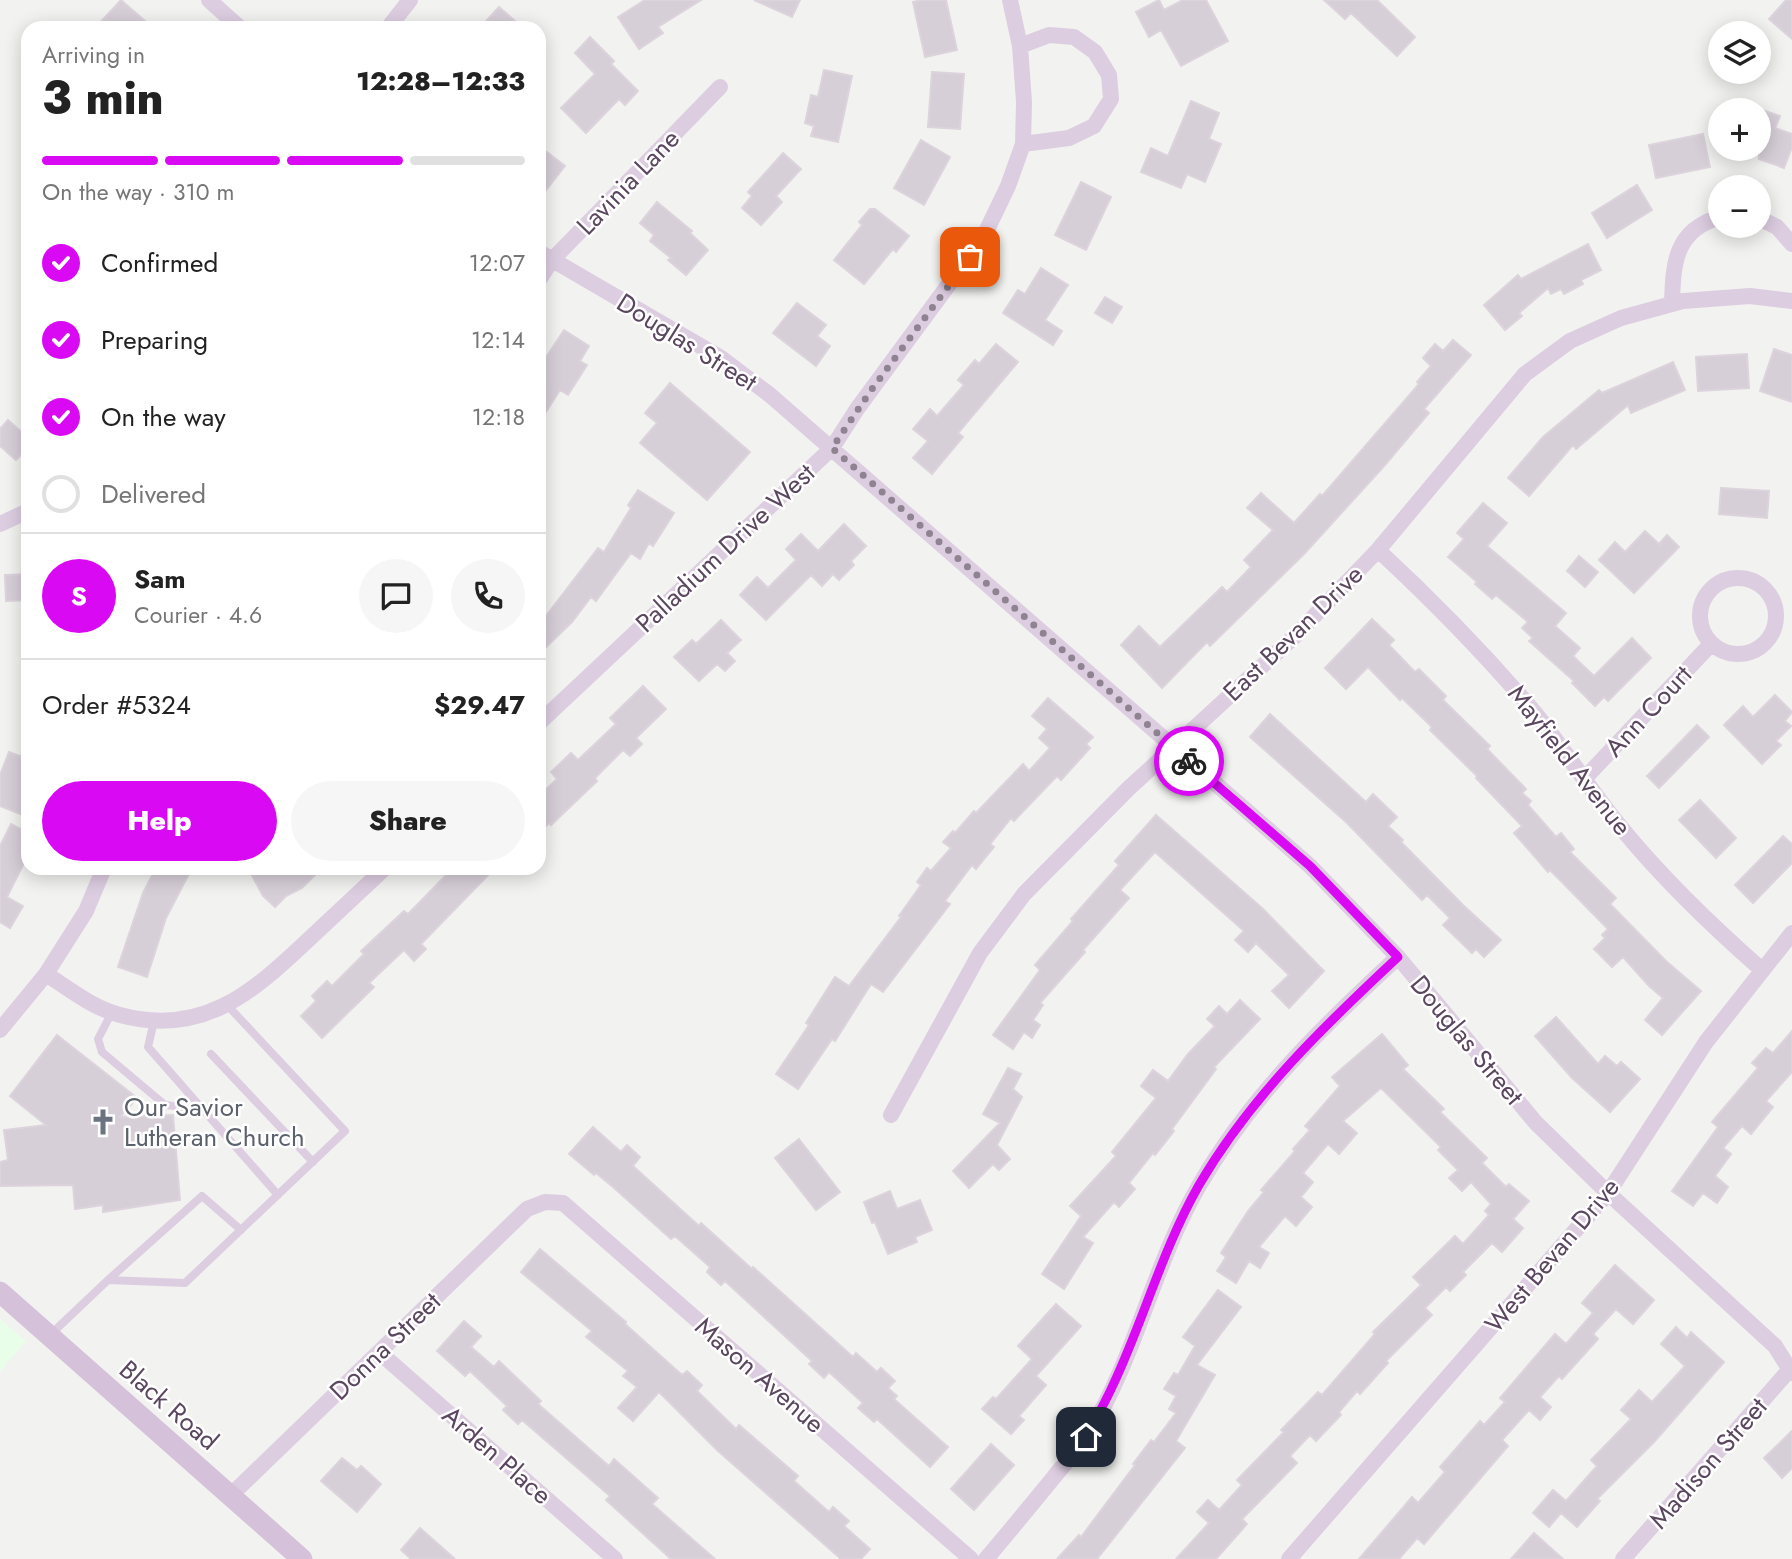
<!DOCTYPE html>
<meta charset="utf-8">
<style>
:root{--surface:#fff;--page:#f6f6f6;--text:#222;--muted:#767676;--line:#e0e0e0;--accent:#d909f4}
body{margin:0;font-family:Jost,sans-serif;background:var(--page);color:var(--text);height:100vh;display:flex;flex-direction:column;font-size:26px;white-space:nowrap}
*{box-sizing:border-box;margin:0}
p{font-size:23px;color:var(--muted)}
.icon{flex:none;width:38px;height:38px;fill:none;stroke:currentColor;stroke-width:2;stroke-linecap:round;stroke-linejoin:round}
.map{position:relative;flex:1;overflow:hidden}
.sheet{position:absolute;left:21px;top:21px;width:525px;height:854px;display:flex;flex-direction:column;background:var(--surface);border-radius:21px;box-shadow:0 4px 18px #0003}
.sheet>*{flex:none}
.controls{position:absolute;left:1708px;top:21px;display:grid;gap:14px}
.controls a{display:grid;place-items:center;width:63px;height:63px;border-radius:50%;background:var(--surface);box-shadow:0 4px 18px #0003;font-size:35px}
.pin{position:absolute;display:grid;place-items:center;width:60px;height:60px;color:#fff;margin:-30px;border-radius:14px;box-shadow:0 4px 10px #0006}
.courier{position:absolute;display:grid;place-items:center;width:70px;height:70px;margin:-35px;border:5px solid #d909f4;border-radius:50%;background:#fff;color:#222;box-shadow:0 2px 9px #0007}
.headline em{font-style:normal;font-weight:800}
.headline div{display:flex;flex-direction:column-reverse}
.headline{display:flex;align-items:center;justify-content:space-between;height:119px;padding:0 21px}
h1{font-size:46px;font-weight:800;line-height:52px}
.bar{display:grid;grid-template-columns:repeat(4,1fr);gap:10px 7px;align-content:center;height:84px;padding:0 21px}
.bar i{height:9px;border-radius:5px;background:var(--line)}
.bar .active{background:var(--accent)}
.bar p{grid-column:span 4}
.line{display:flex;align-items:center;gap:18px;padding:0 21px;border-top:2px solid var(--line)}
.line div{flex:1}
.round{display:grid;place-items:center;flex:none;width:74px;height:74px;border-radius:37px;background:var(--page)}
ol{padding:0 21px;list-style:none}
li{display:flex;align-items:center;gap:21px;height:77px}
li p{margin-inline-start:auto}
li .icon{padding:7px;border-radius:50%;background:var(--accent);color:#fff;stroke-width:4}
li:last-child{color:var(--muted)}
li i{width:38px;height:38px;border:4px solid var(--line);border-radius:50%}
.action{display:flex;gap:14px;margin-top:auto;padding:14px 21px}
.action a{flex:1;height:80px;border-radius:42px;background:var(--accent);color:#fff;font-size:28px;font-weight:800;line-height:80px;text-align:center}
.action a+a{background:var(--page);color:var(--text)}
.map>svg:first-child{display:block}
.commercial{fill:#e9fee9}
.building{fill:#d7cfd8;stroke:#dcd3dc;stroke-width:2}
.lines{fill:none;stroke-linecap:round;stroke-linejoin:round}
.service{stroke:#ddcde1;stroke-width:8}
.minor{stroke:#ddcde1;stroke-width:16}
.secondary{stroke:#d6c1da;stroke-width:21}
.done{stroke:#8f8392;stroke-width:7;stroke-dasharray:0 12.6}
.route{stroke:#d909f4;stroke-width:9}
.labels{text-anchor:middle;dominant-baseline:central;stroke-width:5;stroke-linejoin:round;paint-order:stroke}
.street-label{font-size:26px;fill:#5a465f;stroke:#fff}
.worship-label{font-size:26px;fill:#5b616d;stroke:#fff;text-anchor:start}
</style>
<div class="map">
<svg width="1792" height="1559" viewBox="0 0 1792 1559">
<rect width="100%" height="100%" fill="#f2f3f0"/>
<!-- commercial -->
<path class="commercial" d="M0 1319 26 1341 0 1371Z"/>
<!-- building -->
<path class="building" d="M121 0 153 28H95Z
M645 0H701L658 27 663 33 639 49 618 17Z
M754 0H800L792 17Z
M922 0H946L957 50 925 57 913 2Z
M1159 0 1164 10 1183 0H1206L1228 41 1181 66 1161 30 1149 37 1136 12Z
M1324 0H1377L1415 37 1397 56 1351 13 1345 19Z
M1786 0H1792V39L1769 19Z
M499 7 523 28H480Z
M590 37 614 61 611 64 638 91 625 105 619 99 586 133 561 108 595 74 575 53Z
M824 70 852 76 838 142 811 136 814 126 805 123 811 95 818 97Z
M932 72 964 74 960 129 928 127Z
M1191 101 1219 113 1209 139 1221 144 1205 182 1187 174 1181 188 1141 172 1151 148 1168 156Z
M1765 111 1780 116 1775 128 1792 134V147L1784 168 1759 159V129Z
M1703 134 1710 167 1656 178 1649 145Z
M921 140 950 157 924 205 894 188Z
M539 146 565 166 539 199Z
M783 153 801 169 776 196 782 202 761 225 742 208 752 196 748 192Z
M1081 182 1111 197 1086 250 1055 235Z
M1637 185 1652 210 1607 238 1592 213Z
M657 202 692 231 690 233 708 250 686 275 668 260 671 258 650 241 654 235 640 223Z
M870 209H875L909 236 896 252 893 249 864 284 834 260 862 225 859 222Z
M1588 244 1601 270 1581 280 1583 284 1564 294 1561 289 1551 294 1548 288 1519 313 1522 316 1505 330 1484 305 1518 275 1521 279Z
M1041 268 1068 285 1045 320 1062 331 1053 345 1003 313 1018 290 1025 294Z
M1105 297 1122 307 1112 323 1095 313Z
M797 303 826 325 817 336 830 346 816 366 773 333Z
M564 330 589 346 580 361 587 365 568 395 560 390 539 423V368Z
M1453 340 1471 355 1424 409 1429 413 1385 465 1305 553 1210 646 1207 642 1162 688 1121 645 1139 626 1160 647 1222 587 1227 592 1251 567 1244 560 1273 530 1247 508 1261 493 1294 523 1320 494 1322 496 1419 384 1417 382 1431 366 1423 358 1435 344 1443 351Z
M996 344 1018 362 958 433 963 437 932 474 913 458 928 441 913 429 930 409 937 416 964 385 958 380 975 360 979 364Z
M1774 349 1792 355V402L1760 391Z
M1747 354 1749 388 1698 391 1696 357Z
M1673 362 1685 390 1631 413 1628 405 1576 449 1573 445 1529 496 1508 478 1543 437 1599 390 1602 393Z
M670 383 750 452 707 500 640 443 657 423 645 413Z
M8 420 28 438V447L16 460 0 446V429Z
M1721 488 1769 491 1767 518 1719 514Z
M638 490 674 513 653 546 649 543 640 559 631 553 596 601 591 597 572 622 539 654V625L598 548 604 552 631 508 628 505Z
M1483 503 1507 523 1487 546 1566 613 1555 626 1580 648 1573 656 1594 676 1632 638 1651 658 1608 701 1604 697 1595 706 1572 683 1574 681 1529 641 1533 638 1522 628 1528 622 1496 595 1492 599 1475 584 1477 582 1448 557 1464 539 1457 533Z
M844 524 866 546 851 561 854 565 839 580 833 574 822 586 811 575 766 620 740 595 757 577 768 588 796 560 786 549 801 534 818 551Z
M1645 531 1659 544 1667 535 1679 547 1634 593 1599 560 1615 542 1625 552Z
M1579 556 1598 572 1585 587 1567 571Z
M28 574V600L6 601 5 575Z
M1372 619 1394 640 1389 645 1415 672 1419 669 1446 696 1443 700 1490 746 1487 749 1526 789 1522 793 1531 801 1528 805 1556 837 1561 833 1574 849 1570 852 1616 898 1610 904 1666 961 1701 991 1662 1035 1645 1020 1663 998 1649 986 1623 957 1612 967 1594 949 1605 938 1602 935 1608 929 1550 870 1548 872 1514 833 1522 826 1476 778 1477 776 1430 730 1432 727 1402 698 1400 700 1368 667 1346 689 1325 668Z
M721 620 741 640 727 653 735 661 725 671 717 664 699 681 674 657 692 640 696 644Z
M643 686 666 709 636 738 642 744 630 756 623 750 595 778 597 781 551 825 549 823 539 833V796L557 779 551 772 571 753 578 760 616 724 610 718Z
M1775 695 1792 712 1785 721 1791 726 1776 741 1781 745 1762 764 1724 725 1743 706 1753 717Z
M1048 698 1093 737 1086 744 1090 748 1061 780 1057 776 1014 821 1011 818 990 844 994 847 976 869 972 865 945 901 950 904 883 992 871 984 835 1041 832 1039 798 1089 776 1074 809 1025 806 1023 835 977 849 986 901 917 899 916 921 885 917 882 927 868 931 871 951 848 943 842 953 831 955 833 974 811 976 813 1023 764 1029 771 1050 748 1039 738 1047 729 1032 716Z
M1270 714 1366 802 1373 794 1397 817 1388 826 1403 840 1401 842 1463 905 1501 940 1484 957 1476 949 1472 953 1443 925 1450 918 1427 895 1422 900 1346 822 1250 737Z
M1697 725 1709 737 1659 788 1647 776Z
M9 752 28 759V807L25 816 0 806V775Z
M1700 800 1736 838 1716 858 1679 820Z
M1156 815 1262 908 1324 971 1289 1008 1272 991 1289 975 1256 943 1248 952 1235 940 1244 931 1155 852 1120 890 1129 898 1083 950 1085 952 1040 1003 1043 1005 1033 1020 1040 1025 1032 1038 1024 1032 1013 1049 993 1035 1040 970 1035 965 1073 921 1071 919 1119 865 1115 861Z
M11 824 28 833V855L7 897 23 906 10 928 0 922V846Z
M1783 836 1792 844V863L1753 903 1735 885Z
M156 868H192L166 918 147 977 118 967 143 893Z
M248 868H322L302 888 286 896 275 907 263 896Z
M453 868H495L421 944 426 949 414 961 404 950 369 983 374 987 322 1038 301 1016 316 1001 312 996 327 981 332 986 364 954 361 951 404 911 408 914Z
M1240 1000 1260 1019 1214 1067 1216 1069 1172 1129 1174 1131 1155 1155 1153 1153 1129 1183 1135 1189 1119 1207 1114 1202 1083 1237 1093 1243 1064 1289 1042 1274 1081 1216 1070 1206 1116 1156 1112 1152 1156 1098 1141 1086 1153 1070 1168 1081 1188 1054 1215 1026 1207 1019 1219 1006 1227 1014Z
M1556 1017 1598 1064 1605 1056 1617 1066 1621 1062 1640 1079 1610 1112 1572 1078 1535 1036Z
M1792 1031V1072L1766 1101 1773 1107 1751 1134 1742 1126 1723 1148 1731 1154 1715 1176 1728 1187 1717 1203 1703 1193 1693 1206 1672 1191 1718 1127 1712 1122 1758 1068 1752 1063 1766 1048 1773 1053Z
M1382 1034 1408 1065 1403 1069 1444 1109 1440 1112 1487 1158 1482 1163 1506 1187 1509 1184 1529 1201 1513 1219 1523 1228 1502 1252 1492 1243 1463 1272 1466 1275 1450 1291 1446 1287 1425 1308 1432 1315 1386 1361 1388 1363 1360 1394 1357 1391 1339 1412 1341 1415 1316 1441 1310 1435 1290 1456 1297 1463 1242 1519 1247 1524 1216 1559H1176L1209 1523 1197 1512 1208 1500 1219 1510 1242 1485 1237 1480 1284 1432 1281 1430 1318 1392 1322 1395 1375 1334 1373 1332 1421 1285 1413 1277 1455 1236 1463 1244 1489 1215 1485 1211 1491 1204 1471 1182 1462 1191 1449 1178 1458 1170 1438 1150 1441 1147 1381 1088 1343 1121 1357 1133 1339 1154 1328 1144 1303 1173 1313 1182 1301 1197 1312 1207 1296 1226 1285 1216 1259 1247 1269 1253 1260 1268 1249 1261 1236 1283 1217 1271 1226 1257 1221 1253 1248 1211 1264 1192 1261 1190 1295 1151 1293 1149 1310 1130 1305 1126 1340 1086 1332 1077Z
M57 1035 137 1098 120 1117 173 1115 180 1200 103 1212V1205L75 1209 73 1185 0 1186V1162L8 1160 4 1130 46 1125 10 1096Z
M1008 1068 1021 1074 1013 1089 1022 1097 997 1145 1010 1159 999 1170 993 1164 969 1188 953 1171 1000 1123 983 1114Z
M593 1127 621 1152 627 1145 640 1157 633 1166 699 1226 701 1223 752 1269 753 1267 853 1357 856 1353 877 1372 881 1368 895 1381 888 1388 897 1396 894 1399 948 1447 930 1467 877 1419 874 1422 858 1408 863 1403 829 1372 824 1378 809 1364 812 1361 725 1281 721 1285 707 1272 710 1267 675 1236 671 1239 613 1187 596 1173 594 1175 569 1154Z
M799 1139 840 1192 816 1210 775 1158Z
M890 1191 897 1209 920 1200 932 1230 915 1237 917 1242 888 1254 875 1222 872 1223 864 1202Z
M540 1249 626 1322 625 1324 682 1375 687 1371 702 1385 697 1391 736 1429 739 1425 798 1476 794 1481 829 1512 833 1507 849 1521 844 1526 870 1549 861 1559H841L717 1450 659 1392 633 1421 618 1408 637 1387 623 1376 628 1371 586 1337 592 1331 521 1272Z
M1615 1265 1654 1300 1633 1324 1616 1309 1593 1334 1598 1339 1562 1379 1559 1376 1540 1397 1551 1407 1540 1420 1529 1410 1502 1440 1508 1446 1424 1544 1417 1538 1399 1559H1359L1412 1497 1418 1503 1445 1472 1440 1467 1480 1421 1484 1425 1505 1402 1500 1398 1555 1334 1566 1344 1593 1313 1582 1303Z
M1218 1290 1241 1307 1197 1365 1215 1375 1176 1441 1185 1448 1097 1559H1057L1079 1535 1081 1537 1135 1465 1133 1464 1151 1440 1154 1442 1176 1413 1169 1409 1176 1396 1164 1389 1174 1373 1178 1375 1195 1346 1183 1337Z
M1056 1304 1081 1326 1036 1376 1046 1385 1019 1416 1024 1420 1011 1434 982 1409 993 1397 996 1399 1032 1359 1018 1346Z
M464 1321 481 1336 471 1347 494 1367 499 1361 541 1401 538 1404 609 1466 614 1459 658 1498 652 1504 715 1559H671L606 1500 610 1496 522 1420 518 1424 503 1410 507 1406 470 1371 465 1376 437 1351Z
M1676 1327 1687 1338 1691 1332 1724 1362 1655 1441 1597 1499 1600 1501 1577 1527 1561 1513 1549 1527 1533 1513 1553 1490 1566 1501 1597 1466 1591 1460 1631 1419 1621 1410 1639 1390 1652 1402 1685 1366 1661 1344Z
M1792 1431V1468L1782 1478 1764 1458Z
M991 1444 1014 1465 974 1510 951 1489Z
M342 1458 357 1470 361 1466 381 1484 357 1512 321 1481Z
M420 1528 455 1559H411L401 1550Z
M1534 1533 1563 1559H1511Z"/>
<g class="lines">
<!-- service -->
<path class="service" d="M112 1012 98 1039 102 1052 165 1105 202 1109
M154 1021 148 1047 278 1195
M211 1054 313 1162
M108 1280 202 1196 241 1230
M50 1335 108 1280 185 1283 345 1131 228 1006"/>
<!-- minor -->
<path class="minor" d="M209 0 240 28
M388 28 410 0
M1020 46 1049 35 1074 37 1095 52 1109 75 1111 99 1094 126 1069 138 1023 144
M1759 218 1777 227 1792 244
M539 252 721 358 770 395 1310 866 1398 957 1536 1123 1608 1193 1775 1346 1792 1373
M539 280 552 260 720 87
M1672 304C1673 263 1675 230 1720 217
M0 524 28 511
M1378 550C1432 600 1482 651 1530 707 1563 746 1590 791 1623 830 1665 881 1713 927 1762 970
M1700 616a38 38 0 1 1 76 0a38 38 0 1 1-76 0Z
M539 723 832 448 857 409 983 238 1008 186 1023 144 1024 102 1020 46 1010 0
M1585 778 1711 644
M46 974C69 989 93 1008 120 1015 202 1037 252 993 307 941 333 917 359 892 385 868
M0 1030 46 974 86 911 104 868
M891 1115 980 953 1024 894 1128 789 1296 635 1378 550 1525 374 1570 341 1621 318 1672 304 1683 301 1750 296 1792 301
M379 1352 615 1559
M230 1496 527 1209 545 1202 563 1203 971 1559
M986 1559C1009 1532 1031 1505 1054 1477 1064 1464 1078 1451 1087 1436 1136 1358 1153 1264 1200 1184 1251 1096 1323 1026 1398 957
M1289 1559 1608 1193 1706 1042 1792 933
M1623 1559 1792 1367"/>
<!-- secondary -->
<path class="secondary" d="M0 1292 302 1559"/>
</g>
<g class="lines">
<!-- done -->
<path class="done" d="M970 257 872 389 832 448 1189 761"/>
<!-- route -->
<path class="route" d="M1086 1437C1095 1420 1105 1403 1113 1385 1144 1319 1163 1248 1199 1185 1251 1096 1324 1026 1398 957L1310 866 1189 761"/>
</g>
<!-- icons -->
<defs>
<g id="church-bare" transform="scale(2.1)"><path d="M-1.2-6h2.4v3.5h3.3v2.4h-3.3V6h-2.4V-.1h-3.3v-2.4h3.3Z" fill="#6b7280" stroke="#fff" stroke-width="2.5" paint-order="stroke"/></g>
</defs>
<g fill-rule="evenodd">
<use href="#church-bare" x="103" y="1122"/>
</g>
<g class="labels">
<!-- street labels -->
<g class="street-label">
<text transform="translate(628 182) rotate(-46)">Lavinia Lane</text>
<text transform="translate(687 342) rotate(32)">Douglas Street</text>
<text transform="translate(725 548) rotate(-43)">Palladium Drive West</text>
<text transform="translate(1293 633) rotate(-44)">East Bevan Drive</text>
<text transform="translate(1648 711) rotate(-47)">Ann Court</text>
<text transform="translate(1570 760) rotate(52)">Mayfield Avenue</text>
<text transform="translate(1467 1040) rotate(50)">Douglas Street</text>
<text transform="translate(1552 1255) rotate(-50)">West Bevan Drive</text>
<text transform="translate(385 1346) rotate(-44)">Donna Street</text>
<text transform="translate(760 1375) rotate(41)">Mason Avenue</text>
<text transform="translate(169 1405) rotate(41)">Black Road</text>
<text transform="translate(497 1455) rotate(41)">Arden Place</text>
<text transform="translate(1708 1463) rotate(-49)">Madison Street</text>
</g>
<!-- worship labels -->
<g class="worship-label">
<text x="124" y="1107">Our Savior<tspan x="124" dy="30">Lutheran Church</tspan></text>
</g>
</g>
</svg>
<div class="controls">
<a><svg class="icon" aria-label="layers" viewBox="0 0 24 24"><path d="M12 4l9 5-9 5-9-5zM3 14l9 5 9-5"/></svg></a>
<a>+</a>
<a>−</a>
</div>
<div class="pin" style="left:970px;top:257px;background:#ea580c"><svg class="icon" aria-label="bag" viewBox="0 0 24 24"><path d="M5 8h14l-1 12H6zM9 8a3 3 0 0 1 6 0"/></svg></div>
<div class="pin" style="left:1086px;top:1437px;background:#1f2937"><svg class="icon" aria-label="home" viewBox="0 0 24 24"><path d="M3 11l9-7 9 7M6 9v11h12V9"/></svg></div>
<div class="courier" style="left:1189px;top:761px"><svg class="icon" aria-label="bike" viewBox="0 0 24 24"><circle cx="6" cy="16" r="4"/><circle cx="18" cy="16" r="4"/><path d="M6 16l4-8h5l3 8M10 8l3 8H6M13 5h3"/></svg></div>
<section class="sheet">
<div class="headline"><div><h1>3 min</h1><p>Arriving in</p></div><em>12:28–12:33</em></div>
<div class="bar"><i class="active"></i><i class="active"></i><i class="active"></i><i></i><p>On the way · 310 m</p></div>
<ol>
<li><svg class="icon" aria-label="check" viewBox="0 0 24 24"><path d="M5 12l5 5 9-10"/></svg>Confirmed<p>12:07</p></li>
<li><svg class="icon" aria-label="check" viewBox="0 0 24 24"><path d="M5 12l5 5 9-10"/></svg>Preparing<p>12:14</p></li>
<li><svg class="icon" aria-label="check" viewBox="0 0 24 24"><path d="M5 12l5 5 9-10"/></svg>On the way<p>12:18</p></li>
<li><i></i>Delivered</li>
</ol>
<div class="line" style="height:126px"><b class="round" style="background:var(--accent);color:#fff">S</b><div><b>Sam</b><p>Courier · 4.6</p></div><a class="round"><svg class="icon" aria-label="chat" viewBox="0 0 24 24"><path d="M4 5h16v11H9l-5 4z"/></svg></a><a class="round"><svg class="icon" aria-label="phone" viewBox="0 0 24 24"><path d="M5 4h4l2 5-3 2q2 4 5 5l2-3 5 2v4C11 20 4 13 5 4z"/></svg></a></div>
<div class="line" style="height:91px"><div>Order #5324</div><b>$29.47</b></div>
<div class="action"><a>Help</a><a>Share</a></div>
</section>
</div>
